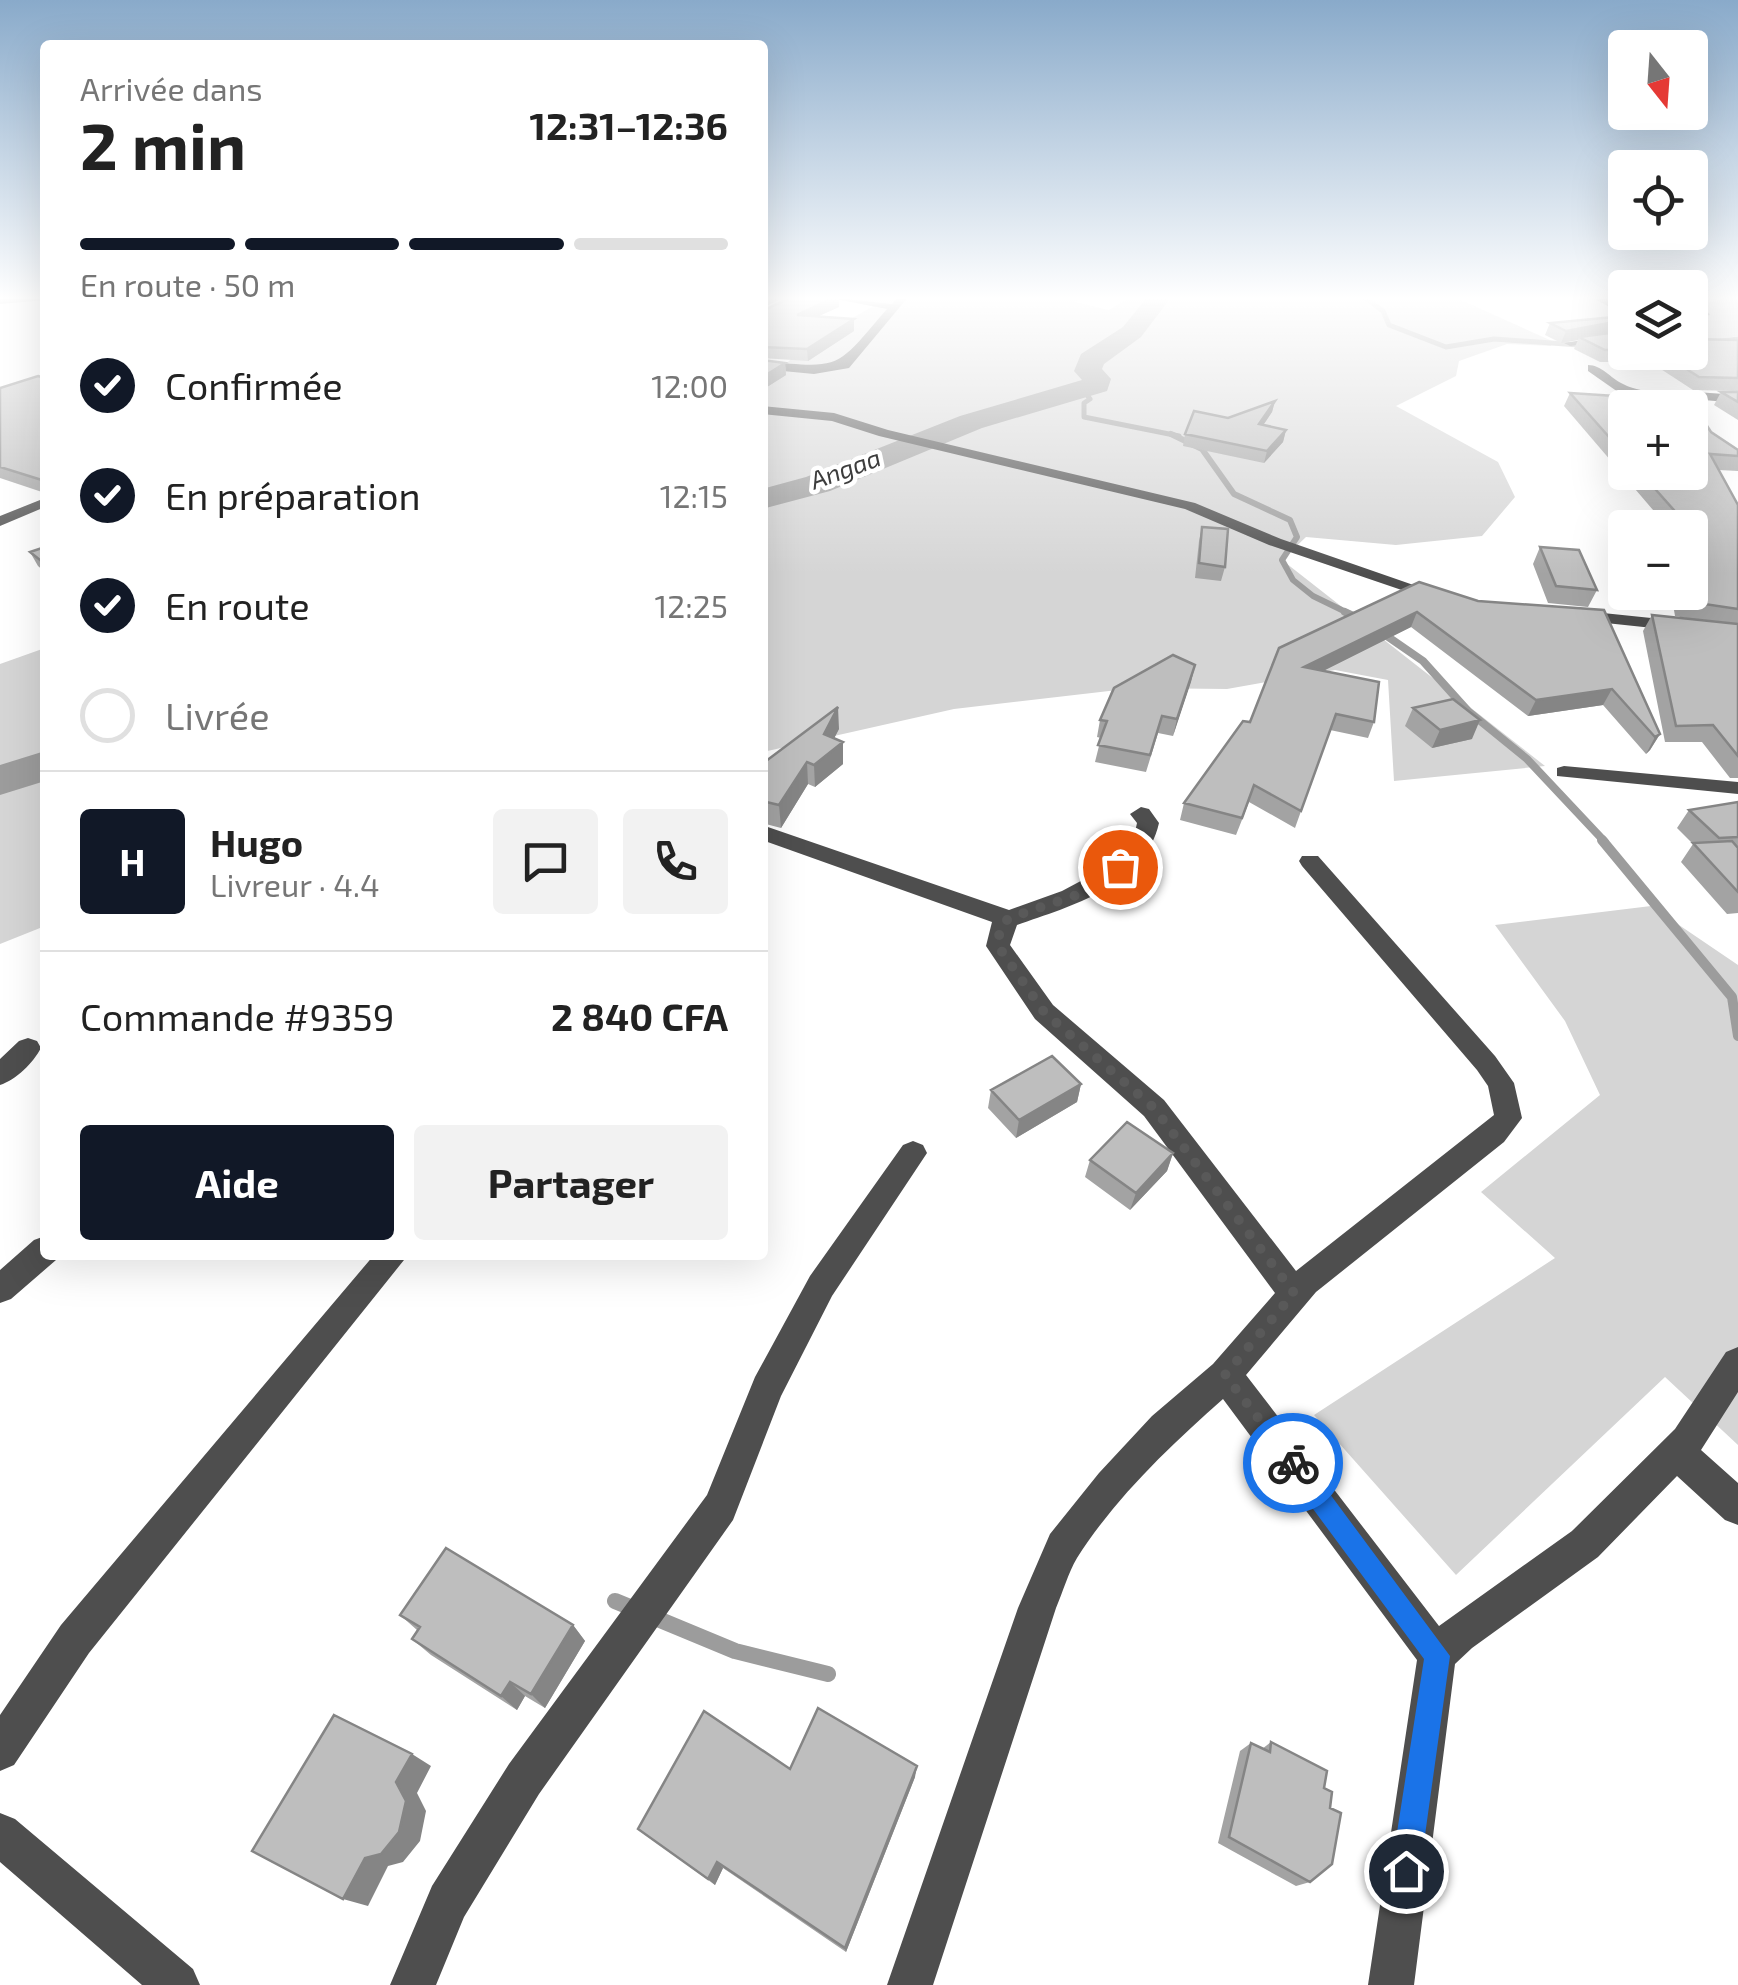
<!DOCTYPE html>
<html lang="fr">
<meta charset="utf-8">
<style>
:root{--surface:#fff;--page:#f2f2f2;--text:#222;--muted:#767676;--line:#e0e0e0;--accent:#111827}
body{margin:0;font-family:"Exo 2",sans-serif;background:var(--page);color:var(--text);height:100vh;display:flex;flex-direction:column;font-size:38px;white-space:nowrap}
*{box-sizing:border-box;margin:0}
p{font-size:32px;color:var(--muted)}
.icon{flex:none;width:55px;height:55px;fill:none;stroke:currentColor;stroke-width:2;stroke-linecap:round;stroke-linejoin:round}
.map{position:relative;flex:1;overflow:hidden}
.sheet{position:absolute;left:40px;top:40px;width:728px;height:1220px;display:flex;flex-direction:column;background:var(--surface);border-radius:10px;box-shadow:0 10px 40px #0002}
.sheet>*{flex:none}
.needle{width:65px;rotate:163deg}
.controls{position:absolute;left:1608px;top:30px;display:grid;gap:20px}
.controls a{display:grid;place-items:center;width:100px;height:100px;border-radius:10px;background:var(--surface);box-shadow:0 10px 40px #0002;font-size:50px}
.pin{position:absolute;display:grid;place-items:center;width:85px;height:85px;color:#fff;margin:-42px;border:5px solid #fff;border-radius:50%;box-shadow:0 2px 10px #0007}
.courier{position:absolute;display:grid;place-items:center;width:100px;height:100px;margin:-50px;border:8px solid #1a73e8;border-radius:50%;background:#fff;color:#222;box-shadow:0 2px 12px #0007}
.head em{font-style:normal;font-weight:700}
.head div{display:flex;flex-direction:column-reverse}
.head{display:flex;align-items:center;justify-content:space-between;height:170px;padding:0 40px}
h1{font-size:65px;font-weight:700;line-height:75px}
.bar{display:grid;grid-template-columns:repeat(4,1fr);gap:15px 10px;align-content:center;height:120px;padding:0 40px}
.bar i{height:12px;border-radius:8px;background:var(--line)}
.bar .current{background:var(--accent)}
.bar p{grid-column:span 4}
.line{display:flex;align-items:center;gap:25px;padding:0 40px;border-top:2px solid var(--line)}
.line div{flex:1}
.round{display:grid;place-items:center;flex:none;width:105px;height:105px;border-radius:10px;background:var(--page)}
ol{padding:0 40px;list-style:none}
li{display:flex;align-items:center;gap:30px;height:110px}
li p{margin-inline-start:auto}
li .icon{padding:10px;border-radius:50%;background:var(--accent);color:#fff;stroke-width:4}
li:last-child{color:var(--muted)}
li i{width:55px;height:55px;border:5px solid var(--line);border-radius:50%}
.button{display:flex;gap:20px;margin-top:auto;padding:20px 40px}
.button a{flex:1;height:115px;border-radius:10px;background:var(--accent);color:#fff;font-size:40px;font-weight:700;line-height:115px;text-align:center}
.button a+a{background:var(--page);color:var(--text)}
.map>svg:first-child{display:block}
.green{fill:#d5d5d5}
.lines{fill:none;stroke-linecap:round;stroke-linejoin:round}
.stream-far4{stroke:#9c9c9c;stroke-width:5}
.stream-far3{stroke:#9c9c9c;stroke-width:6}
.stream-far2{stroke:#9c9c9c;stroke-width:8}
.stream-far1{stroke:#9c9c9c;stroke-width:10}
.stream{stroke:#9c9c9c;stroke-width:16}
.river{fill:#9c9c9c;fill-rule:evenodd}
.minor{fill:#4e4e4e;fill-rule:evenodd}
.wall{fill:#a3a3a3;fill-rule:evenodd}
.shaded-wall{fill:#858585}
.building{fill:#bebebe;stroke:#858585;stroke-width:2.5}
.route{fill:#1a73e8}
.done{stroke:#595959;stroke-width:10;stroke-dasharray:0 18}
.labels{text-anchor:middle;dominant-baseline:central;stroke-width:9;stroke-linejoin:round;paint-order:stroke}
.far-water-label{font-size:25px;font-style:italic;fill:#3d3d3d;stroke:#fff}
</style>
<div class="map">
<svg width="1738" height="1985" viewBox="0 0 1738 1985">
<rect width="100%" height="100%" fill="#fff"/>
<!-- green -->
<path class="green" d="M843 296H1083L1075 302 1109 310 1132 296H1452L1552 341 1551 346 1507 344 1459 361 1456 376 1396 406 1498 462 1515 497 1482 536 1396 545 1306 537 1282 560 1545 766 1394 781 1388 680 1335 670 1227 689 1135 688 954 709 763 752V387L805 345 877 304Z
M1738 299V336L1690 344 1691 303Z
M45 648V926L0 944V664Z
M1651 906 1738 965V1445L1665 1377 1456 1575 1314 1415 1555 1258 1481 1192 1600 1095 1565 1021 1495 925Z"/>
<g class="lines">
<!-- stream-far4 -->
<path class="stream-far4" d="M1362 296 1383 311 1389 325 1446 347 1494 339 1579 345
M1690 345 1738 339
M1082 388 1090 399 1084 403V417L1179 436"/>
<!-- stream-far3 -->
<path class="stream-far3" d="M1171 434 1202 449 1234 494 1290 520 1297 537 1282 560 1293 580 1313 596 1350 614"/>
<!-- stream-far2 -->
<path class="stream-far2" d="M1345 612 1362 620
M1381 632 1423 661 1468 711 1527 759 1605 842"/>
<!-- stream-far1 -->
<path class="stream-far1" d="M1602 840 1732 997 1738 1036"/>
<!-- stream -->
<path class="stream" d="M615 1601 637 1610
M653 1617 735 1651 828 1674"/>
<!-- river -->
<path class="river" d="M1148 296H1172L1141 337 1104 364 1102 369 1111 379 1107 391 982 428 830 491 762 509V489L806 477 960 416 1082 380 1074 371 1081 354 1123 327Z
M45 751V781L0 795V765Z"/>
<!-- minor -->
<path class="minor" d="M45 296V300L0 304V298Z
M820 296 892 304 899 296H909L849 368 814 374 762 369V361C843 369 835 369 887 309Z
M1589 296H1602L1625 308V315Z
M1690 303 1709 313 1710 315 1701 317 1690 311Z
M1625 333V339L1570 346 1564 343Z
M1588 365C1602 365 1610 378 1623 384 1648 397 1667 385 1691 408L1618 392 1588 371Z
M1696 392 1738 395V403L1692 399Z
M762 406 834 413 888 430 1195 503 1281 539 1448 597 1434 601 1269 545 1185 509 879 436 832 421 762 414Z
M45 498V507L0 526V516Z
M1574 610 1738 627V637L1568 619V611Z
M1564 766 1738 782V794L1557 776V768Z
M1141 807 1149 809 1159 823C1145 886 1071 906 1017 925L1010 945 1053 1005 1164 1100 1296 1271 1494 1115 1488 1086 1477 1070 1302 866 1299 861 1302 856H1318L1495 1056 1514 1083 1522 1118 1504 1142 1316 1292 1246 1375 1439 1626 1572 1531 1675 1429 1726 1352 1738 1347V1392L1701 1450 1738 1483V1525L1725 1520 1677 1476 1598 1557 1472 1648 1455 1664 1414 1985H1368L1417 1660 1223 1399C1170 1446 1115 1498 1077 1558 1068 1573 1063 1592 1056 1608L933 1985H887L1018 1608 1050 1534 1099 1473 1152 1416 1213 1364 1275 1293 1144 1116 1035 1019 986 946 992 922 762 840V825L1009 910 1062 891 1107 867 1133 841 1137 823 1130 814Z
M28 1038 37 1041 41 1048C33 1063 16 1080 0 1085V1059L19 1041Z
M913 1141 923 1145 927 1153 832 1296 781 1396 733 1520 539 1794 464 1917 436 1985H390L432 1886 509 1764 707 1495 755 1377 810 1276 903 1145Z
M45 1236V1255H58L56 1260 11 1299 0 1303V1270L34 1240Z
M374 1255H408L89 1653 14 1765 0 1771V1715L61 1625Z
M0 1813 15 1819 193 1969 200 1985H142L0 1862Z"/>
</g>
<!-- wall -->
<path class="wall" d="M838 296 839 307 818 316 854 331 808 361 762 358V311Z
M1550 323 1625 331V352H1690L1738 340V391L1693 390 1650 362H1600L1574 349 1578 340 1561 343 1545 335Z
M762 360 785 363 786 375 767 387 762 386Z
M45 378V493L0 478V388Z
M1721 392H1738V420L1714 405Z
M1570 393 1691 401 1711 432 1738 450V471L1719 470 1738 505V778H1730L1702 742H1665L1643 631 1652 615 1686 618 1675 616 1671 592H1690V528H1657L1659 524H1665L1564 406ZM1625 408H1690V472H1625Z
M1275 401 1272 412 1263 425 1286 430 1283 442 1264 463 1183 446 1185 434Z
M1202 527 1225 567 1221 581 1195 578 1199 541Z
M45 547V572L38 566 30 552Z
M1540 547 1597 590 1588 607 1548 603 1533 564Z
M1419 582 1478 601 1604 610 1660 734 1650 750 1646 754 1603 705 1528 716 1411 627 1323 671 1374 722 1368 738 1330 730 1295 828 1249 802 1236 835 1180 820 1184 803 1250 722Z
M1195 665 1173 736 1158 733 1146 772 1095 762 1101 738 1097 737 1100 720Z
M1413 708 1472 739 1432 748 1405 726Z
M839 729 834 738 843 764 815 787 808 784 781 828 762 823V764Z
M1738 802V913L1727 914 1681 862 1693 844 1677 828 1689 810Z
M1081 1084 1077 1102 1016 1138 988 1108 991 1090Z
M1173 1153 1167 1171 1130 1210 1085 1177 1090 1160Z
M400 1615 573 1625 585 1641 545 1708 525 1696 517 1710 431 1655 412 1639 417 1630Z
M1271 1742 1310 1882 1296 1886 1218 1843 1240 1751 1251 1743 1262 1749Z
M790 1769 915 1777 846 1952 723 1868 715 1885 638 1829Z"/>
<!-- shaded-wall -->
<path class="shaded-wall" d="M762 296H787L762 308Z
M838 296 839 307 797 326V315Z
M854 319V331L808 361 807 349Z
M1625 320V331L1579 337 1578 340 1561 343 1566 331Z
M785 363 786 375 767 387 766 375Z
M1275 401 1272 412 1256 436 1259 424Z
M1286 430 1283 442 1264 463 1267 451Z
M1417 612 1411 627 1299 683 1304 667Z
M1195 665 1191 682 1173 736 1177 719Z
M1612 689 1603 705 1528 716 1536 700Z
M838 707 839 729 825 756 824 734Z
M1480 720 1472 739 1432 748 1440 730Z
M1660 734 1650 750 1646 754 1655 737Z
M843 742V764L815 787 814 765Z
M807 762 808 784 781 828 779 805Z
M1081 1084 1077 1102 1016 1138 1019 1120Z
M1173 1153 1167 1171 1130 1210 1136 1193Z
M573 1625 585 1641 545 1708 531 1694Z
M510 1682 525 1696 517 1710 501 1696Z
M412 1754 431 1766 417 1793 426 1811 420 1841 403 1862 388 1866 368 1906 343 1899 396 1782Z
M917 1766 915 1777 846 1952 845 1948Z
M717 1862 723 1868 715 1885 708 1879Z"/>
<!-- building -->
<path class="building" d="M794 296H838L797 315 854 319 807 349 762 347V311Z
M1618 310 1625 313V320L1566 331 1550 323 1614 317Z
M1625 331V350H1605L1579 337Z
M1690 339 1738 340V378L1699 377 1660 352H1690Z
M762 360 785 363 766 375 762 374Z
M38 376 45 378V481L0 467V388Z
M1721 392H1738V402Z
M1570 393 1691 401 1711 432 1738 450V456L1710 454 1738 505V609L1684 601 1683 592H1690V528H1659V524L1689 527 1640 472H1690V408H1625V455Z
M1275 401 1259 424 1286 430 1267 451 1185 434 1194 411 1228 418Z
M1202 527 1228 529 1225 567 1199 563Z
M45 547V564L30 552Z
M1540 547 1579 550 1597 590 1556 586Z
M1419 582 1478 601 1604 610 1660 734 1655 737 1612 689 1536 700 1417 612 1304 667 1379 682 1374 722 1336 714 1301 811 1254 785 1242 818 1184 803 1243 721 1250 722 1279 648Z
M1652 615 1738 624V756L1713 725 1676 726Z
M1173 655 1195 665 1177 719 1162 716 1150 755 1098 745 1107 721 1100 720 1114 688Z
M1453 699 1480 720 1440 730 1413 708Z
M838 707 824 734 843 742 814 765 807 762 779 805 762 801V764Z
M1738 802V837L1719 838 1689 810Z
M1732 841 1738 848V892L1693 843Z
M1052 1056 1081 1084 1019 1120 991 1090Z
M1127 1122 1173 1153 1136 1193 1090 1160Z
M446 1548 573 1625 531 1694 510 1682 501 1696 412 1639 420 1627 400 1615Z
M818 1708 917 1766 845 1948 717 1862 708 1879 638 1829 704 1711 790 1769Z
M334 1715 412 1754 396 1782 406 1801 399 1832 381 1854 365 1858 343 1899 252 1851Z
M1271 1742 1327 1771 1324 1788 1332 1792 1330 1808 1341 1813 1332 1864 1310 1882 1229 1837 1251 1743 1270 1752Z"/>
<!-- sky -->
<linearGradient id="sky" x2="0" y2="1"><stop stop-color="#89aaca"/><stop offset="0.52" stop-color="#fff"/><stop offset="1" stop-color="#fff" stop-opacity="0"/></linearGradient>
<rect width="1738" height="574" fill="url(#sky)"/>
<!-- route -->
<path class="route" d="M1293 1452 1301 1455 1450 1656 1420 1871 1415 1881 1406 1885 1396 1881 1391 1871 1424 1659 1285 1471V1455Z"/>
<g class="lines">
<!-- done -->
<path class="done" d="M1120 867 1080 894 1009 918 1000 927 998 946 1044 1012 1154 1108 1294 1293 1225 1375 1293 1463"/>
</g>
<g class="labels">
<!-- far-water labels -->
<g class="far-water-label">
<text transform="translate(845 468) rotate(-20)">Angaa</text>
</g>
</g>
</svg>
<div class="controls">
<a><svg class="needle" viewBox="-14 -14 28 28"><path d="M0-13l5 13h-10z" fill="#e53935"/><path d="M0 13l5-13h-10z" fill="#767676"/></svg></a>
<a><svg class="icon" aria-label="locate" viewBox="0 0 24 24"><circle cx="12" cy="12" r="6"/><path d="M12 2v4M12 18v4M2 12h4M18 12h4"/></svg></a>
<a><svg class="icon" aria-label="layers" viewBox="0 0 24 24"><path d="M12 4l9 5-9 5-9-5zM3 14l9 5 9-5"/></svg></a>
<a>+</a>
<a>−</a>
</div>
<div class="pin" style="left:1120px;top:867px;background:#ea580c"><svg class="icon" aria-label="bag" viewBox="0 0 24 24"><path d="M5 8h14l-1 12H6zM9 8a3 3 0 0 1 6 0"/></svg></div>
<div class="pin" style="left:1406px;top:1871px;background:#1f2937"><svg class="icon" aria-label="home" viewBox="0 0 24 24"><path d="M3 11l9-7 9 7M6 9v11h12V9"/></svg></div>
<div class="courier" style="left:1293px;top:1463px"><svg class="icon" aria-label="bike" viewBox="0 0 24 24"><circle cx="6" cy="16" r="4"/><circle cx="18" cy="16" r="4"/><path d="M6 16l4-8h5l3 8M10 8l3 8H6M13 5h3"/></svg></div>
<section class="sheet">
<div class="head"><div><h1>2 min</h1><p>Arrivée dans</p></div><em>12:31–12:36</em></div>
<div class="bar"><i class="current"></i><i class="current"></i><i class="current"></i><i></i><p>En route · 50 m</p></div>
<ol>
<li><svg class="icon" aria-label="check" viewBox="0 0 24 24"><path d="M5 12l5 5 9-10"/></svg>Confirmée<p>12:00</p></li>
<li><svg class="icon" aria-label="check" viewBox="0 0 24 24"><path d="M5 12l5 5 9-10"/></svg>En préparation<p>12:15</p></li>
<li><svg class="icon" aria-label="check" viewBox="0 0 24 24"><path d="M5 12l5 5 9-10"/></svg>En route<p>12:25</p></li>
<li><i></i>Livrée</li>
</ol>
<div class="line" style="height:180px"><b class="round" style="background:var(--accent);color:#fff">H</b><div><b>Hugo</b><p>Livreur · 4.4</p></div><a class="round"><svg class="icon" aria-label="chat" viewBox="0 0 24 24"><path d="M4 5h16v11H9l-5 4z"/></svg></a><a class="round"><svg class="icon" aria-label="phone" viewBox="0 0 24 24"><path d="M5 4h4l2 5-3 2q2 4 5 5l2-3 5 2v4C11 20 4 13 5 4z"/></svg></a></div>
<div class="line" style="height:130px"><div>Commande #9359</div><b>2 840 CFA</b></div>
<div class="button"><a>Aide</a><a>Partager</a></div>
</section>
</div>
